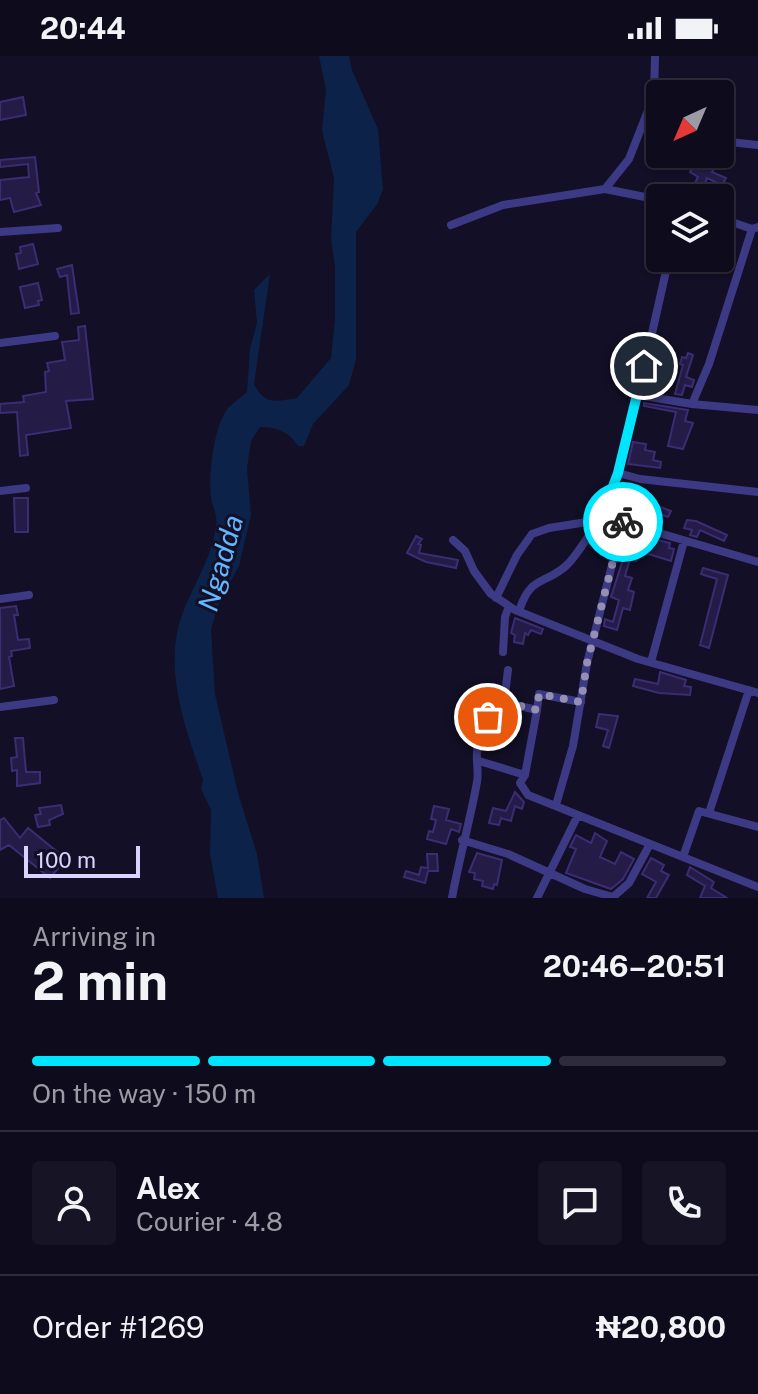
<!DOCTYPE html>
<meta charset="utf-8">
<style>
:root{--surface:#0e0b1c;--page:#171425;--text:#f1f3f6;--muted:#9b9ba3;--line:#2e2b3b;--accent:#00e5ff}
body{margin:0;font-family:"Public Sans",sans-serif;background:var(--page);color:var(--text);height:100vh;display:flex;flex-direction:column;font-size:30px;white-space:nowrap}
*{box-sizing:border-box;margin:0}
p{font-size:26px;color:var(--muted)}
.icon{flex:none;width:44px;height:44px;fill:none;stroke:currentColor;stroke-width:2;stroke-linecap:round;stroke-linejoin:round}
.map{position:relative;height:842px;overflow:hidden}
.side{display:flex;flex-direction:column;background:var(--surface);flex:1}
.side>*{flex:none}
.needle{width:52px;rotate:224deg}
.tools{position:absolute;left:646px;top:24px;display:grid;gap:16px}
.tools a{display:grid;place-items:center;width:88px;height:88px;border-radius:8px;background:var(--surface);box-shadow:0 2px 6px #0004,0 0 0 2px var(--line);font-size:40px}
.scale{position:absolute;left:24px;bottom:20px;width:116px;box-sizing:border-box;padding-left:8px;border:4px solid #d9d4ff;border-top:0;font-size:22px;line-height:28px;white-space:nowrap;color:#d9d4ff;-webkit-text-stroke:6px #130f26;paint-order:stroke}
.pin{position:absolute;display:grid;place-items:center;width:68px;height:68px;color:#fff;margin:-34px;border:4px solid #fff;border-radius:50%;box-shadow:0 2px 8px #0007}
.courier{position:absolute;display:grid;place-items:center;width:80px;height:80px;margin:-40px;border:6px solid #00e5ff;border-radius:50%;background:#fff;color:#222;box-shadow:0 2px 10px #0007}
.summary em{font-style:normal;font-weight:700}
.summary div{display:flex;flex-direction:column-reverse}
.summary{display:flex;align-items:center;justify-content:space-between;height:136px;padding:0 32px}
h1{font-size:52px;font-weight:700;line-height:60px}
.bar{display:grid;grid-template-columns:repeat(4,1fr);gap:12px 8px;align-content:center;height:96px;padding:0 32px}
.bar i{height:10px;border-radius:6px;background:var(--line)}
.bar .active{background:var(--accent)}
.bar p{grid-column:span 4}
.line{display:flex;align-items:center;gap:20px;padding:0 32px;border-top:2px solid var(--line)}
.line div{flex:1}
.round{display:grid;place-items:center;flex:none;width:84px;height:84px;border-radius:8px;background:var(--page)}
.status{display:flex;justify-content:space-between;align-items:center;height:56px;padding:0 40px;background:var(--surface);direction:ltr}
.status svg{height:22px;fill:currentColor}
.map>svg:first-child{display:block}
.water{fill:#0c2248}
.building{fill:#241b47;stroke:#3b2d73;stroke-width:2}
.lines{fill:none;stroke-linecap:round;stroke-linejoin:round}
.minor{stroke:#3d3a85;stroke-width:8}
.done{stroke:#948fb3;stroke-width:8;stroke-dasharray:0 14.4}
.route{stroke:#00e5ff;stroke-width:10}
.labels{text-anchor:middle;dominant-baseline:central;stroke-width:6;stroke-linejoin:round;paint-order:stroke}
.water-label{font-size:28px;font-style:italic;fill:#62b6ff;stroke:#130f26}
</style>
<div class="status"><b>20:44</b><svg viewBox="0 0 49 12"><path d="M0 12V9h3v3zM5 12V6h3v6zM10 12V3h3v9zM15 12V0h3v12zM26 1h20v11H26zM47 4h2v5h-2z"/></svg></div>
<div class="map">
<svg width="758" height="842" viewBox="0 0 758 842">
<rect width="100%" height="100%" fill="#130f26"/>
<!-- water -->
<path class="water" d="M319 0H349L352 14 378 73 383 133 378 147 356 176V303L349 329 313 368 304 390H298C290 376 276 371 260 371L251 385 247 412 251 459 239 510 219 547 211 573 215 638 238 737 257 798 264 842H218L210 798 211 754 201 733 203 724C185 671 162 612 183 556 194 528 212 501 216 470 218 457 212 452 211 441 208 419 214 369 228 352 234 346 241 341 247 336L250 293 257 267 254 234 270 218 254 328C265 350 276 345 297 342L331 302 335 263V212L331 183 334 122 322 75 326 34Z"/>
<!-- building -->
<path class="building" d="M23 41 26 59 0 64V46Z
M35 101 39 136 36 137 41 149 14 156 10 142 0 144V124L29 121 28 108 0 111V104Z
M705 101 711 104 708 110 714 113 712 116 726 122 722 129 707 122 703 133 694 129 698 121 690 116 694 110 700 113Z
M33 188 38 208 19 213 16 198 21 197 20 191Z
M72 209 79 257 71 258 67 219 60 221 57 213Z
M38 227 42 244 38 245 39 249 25 252 20 231Z
M85 270 93 343 66 345 71 372 26 379 28 399 20 400 17 356 0 357V348L24 346 23 340 46 336 45 316 49 315 47 307 65 304 62 286 79 284 78 271Z
M688 297 693 299 686 321 694 324 692 331 685 329 682 339 675 338 683 309 680 308 682 301 686 302Z
M644 347 688 354 685 365 693 367 683 393 668 390 676 356 644 350Z
M633 386 646 388 645 394 655 396 653 404 661 406 660 412 628 408Z
M622 427 629 429 627 438 671 455 668 461 657 457 652 467 640 463 641 459 623 452 625 445 619 442Z
M14 442H28V476H15Z
M687 464 696 465 727 479 724 485 700 474 697 481 690 479 692 474 684 472Z
M416 480 422 483 418 488 421 489 419 497 458 504 456 512 426 506 407 497Z
M653 483 670 487 669 492 674 493 671 505 642 496 645 484 652 485Z
M626 494 638 498 636 505 630 503 625 520 632 522 628 534 634 536 630 554 623 552 617 574 604 570 605 563 613 566 619 544 611 541Z
M703 512 728 519 709 592 700 589 717 523 701 518Z
M16 550 18 559H14L18 584 29 583 30 592 11 595 12 600 9 601 14 630 0 633V552Z
M515 562 543 573 541 578 531 574 528 579 525 577 523 588 514 586 515 579 511 577Z
M660 616 686 624 684 630 691 631 690 639 659 637 633 630 635 623 658 628Z
M599 658 618 660 609 692 603 690 608 674 596 671Z
M15 682H23L26 716H40V727L17 730V714L12 715 11 702 17 701Z
M515 736 524 746 522 753 515 750 511 765 501 762 499 769 489 767 493 752 506 755Z
M61 749 63 758 49 764 50 769 38 771 35 759 41 758 39 752Z
M434 750 449 753 446 764 461 768 459 776 451 773 446 788 427 783 429 775 433 776 436 764 431 763Z
M4 762 20 782 28 772 66 803 50 822 9 789 0 794V764Z
M595 777 607 785 600 801 615 808 621 796 634 803 623 823 611 833 566 817 576 793 570 791 576 779 591 787Z
M477 797 502 804 497 829 494 828 493 833 482 830 483 825 474 823 475 817 469 816Z
M427 798H437L438 815H428L425 827 404 821 406 815 419 819 421 811 428 812Z
M651 802 664 809 661 815 669 819 656 842H647L656 826 642 818Z
M690 811 714 826 711 832 727 842H700L705 830 687 819Z"/>
<g class="lines">
<!-- minor -->
<path class="minor" d="M720 85 758 89
M605 133 660 144
M720 162 752 173 758 171
M451 169 503 149 605 133 629 103 649 52 654 38 655 0
M0 176 58 172
M0 287 55 280
M638 339 669 202
M692 348 709 308 752 173
M758 354 692 348 638 339 618 417 605 452 618 465 758 506
M618 417 640 423 758 436
M0 435 26 432
M453 484 465 495 474 515 491 538 515 554 638 603 758 637
M496 542 517 499 532 478 549 472 587 466 594 468
M0 543 29 539
M519 555C531 518 545 530 568 508 583 492 591 472 607 457
M503 596 505 561 509 550
M651 606 684 485
M504 646 508 614
M0 651 54 644
M537 654 539 638 581 646
M479 705 525 719
M556 749 573 690 587 607 623 466
M709 757 749 634
M462 784 508 798 585 833 613 841 629 827 650 788
M683 801 699 755 758 771
M452 842C459 803 470 765 477 726 479 716 476 706 477 696 479 682 487 653 498 645L537 654 525 719 520 727 528 739 758 831
M537 842 578 759"/>
</g>
<g class="lines">
<!-- done -->
<path class="done" d="M488 661 493 649 498 645 537 654 539 638 581 646 587 607 623 466"/>
<!-- route -->
<path class="route" d="M623 466 612 462 605 452 618 417 644 310"/>
</g>
<g class="labels">
<!-- water labels -->
<g class="water-label">
<text transform="translate(220 507) rotate(-74)">Ngadda</text>
</g>
</g>
</svg>
<div class="tools">
<a><svg class="needle" viewBox="-14 -14 28 28"><path d="M0-13l5 13h-10z" fill="#e53935"/><path d="M0 13l5-13h-10z" fill="#9b9ba3"/></svg></a>
<a><svg class="icon" aria-label="layers" viewBox="0 0 24 24"><path d="M12 4l9 5-9 5-9-5zM3 14l9 5 9-5"/></svg></a>
</div>
<div class="scale">100 m</div>
<div class="pin" style="left:488px;top:661px;background:#ea580c"><svg class="icon" aria-label="bag" viewBox="0 0 24 24"><path d="M5 8h14l-1 12H6zM9 8a3 3 0 0 1 6 0"/></svg></div>
<div class="pin" style="left:644px;top:310px;background:#1f2937"><svg class="icon" aria-label="home" viewBox="0 0 24 24"><path d="M3 11l9-7 9 7M6 9v11h12V9"/></svg></div>
<div class="courier" style="left:623px;top:466px"><svg class="icon" aria-label="bike" viewBox="0 0 24 24"><circle cx="6" cy="16" r="4"/><circle cx="18" cy="16" r="4"/><path d="M6 16l4-8h5l3 8M10 8l3 8H6M13 5h3"/></svg></div>
</div>
<section class="side">
<div class="summary"><div><h1>2 min</h1><p>Arriving in</p></div><em>20:46–20:51</em></div>
<div class="bar"><i class="active"></i><i class="active"></i><i class="active"></i><i></i><p>On the way · 150 m</p></div>
<div class="line" style="height:144px"><a class="round"><svg class="icon" aria-label="person" viewBox="0 0 24 24"><circle cx="12" cy="8" r="4"/><path d="M4 21q1-7 8-7t8 7"/></svg></a><div><b>Alex</b><p>Courier · 4.8</p></div><a class="round"><svg class="icon" aria-label="chat" viewBox="0 0 24 24"><path d="M4 5h16v11H9l-5 4z"/></svg></a><a class="round"><svg class="icon" aria-label="phone" viewBox="0 0 24 24"><path d="M5 4h4l2 5-3 2q2 4 5 5l2-3 5 2v4C11 20 4 13 5 4z"/></svg></a></div>
<div class="line" style="height:104px"><div>Order #1269</div><b>₦20,800</b></div>
</section>
